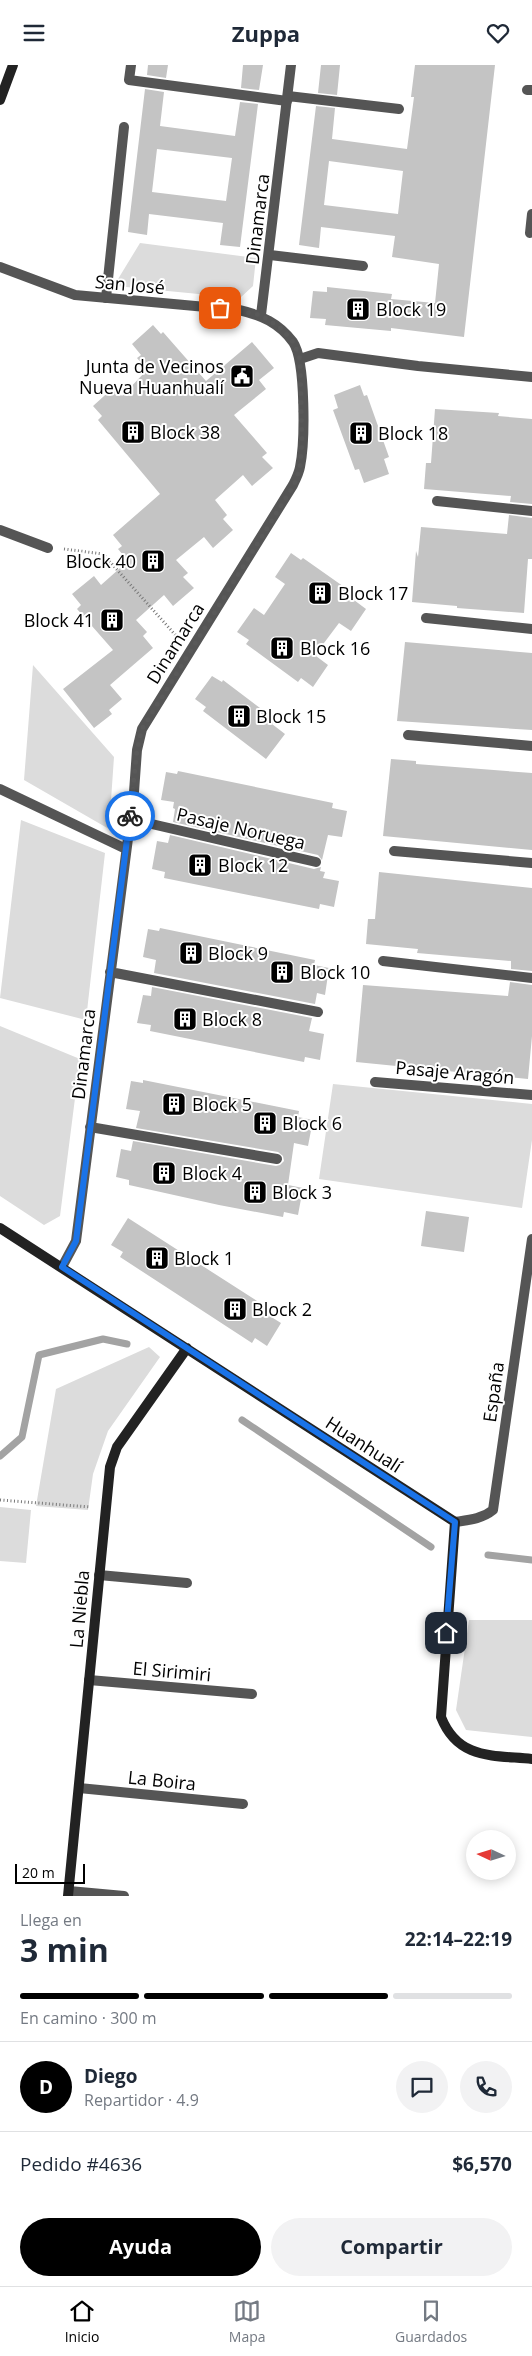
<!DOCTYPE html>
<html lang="es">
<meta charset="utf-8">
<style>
:root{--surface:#fff;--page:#f2f2f3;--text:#1f2937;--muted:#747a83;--line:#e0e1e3;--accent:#000}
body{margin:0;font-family:"Open Sans",sans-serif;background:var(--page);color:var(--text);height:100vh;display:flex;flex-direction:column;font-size:19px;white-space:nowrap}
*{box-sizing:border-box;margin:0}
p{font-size:16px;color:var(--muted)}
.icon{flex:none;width:28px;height:28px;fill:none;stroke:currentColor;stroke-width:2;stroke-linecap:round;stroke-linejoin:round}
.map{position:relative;height:1831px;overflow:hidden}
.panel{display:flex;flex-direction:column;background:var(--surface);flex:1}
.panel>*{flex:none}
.needle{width:32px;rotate:274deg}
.buttons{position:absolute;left:466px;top:1765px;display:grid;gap:10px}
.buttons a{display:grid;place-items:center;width:50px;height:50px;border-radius:50%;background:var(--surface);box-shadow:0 2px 12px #0003;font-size:25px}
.scale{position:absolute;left:15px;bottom:12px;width:70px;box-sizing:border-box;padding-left:5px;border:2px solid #000;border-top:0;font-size:14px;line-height:18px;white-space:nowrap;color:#000;-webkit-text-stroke:4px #fff;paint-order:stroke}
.pin{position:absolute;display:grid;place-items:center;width:42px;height:42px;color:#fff;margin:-21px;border-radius:10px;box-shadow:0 2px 8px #0006}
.courier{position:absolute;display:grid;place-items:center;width:50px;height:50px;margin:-25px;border:4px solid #1a73e8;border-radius:50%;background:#fff;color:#222;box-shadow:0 1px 6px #0007}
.overview em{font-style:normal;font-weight:700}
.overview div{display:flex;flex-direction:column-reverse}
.overview{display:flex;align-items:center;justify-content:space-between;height:85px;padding:0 20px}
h1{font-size:32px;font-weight:700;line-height:38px}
.bar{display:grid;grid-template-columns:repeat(4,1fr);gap:8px 5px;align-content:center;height:60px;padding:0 20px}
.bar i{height:6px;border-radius:4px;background:var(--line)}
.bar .selected{background:var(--accent)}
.bar p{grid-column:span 4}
.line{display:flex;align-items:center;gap:12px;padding:0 20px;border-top:1px solid var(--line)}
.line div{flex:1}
.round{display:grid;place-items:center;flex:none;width:52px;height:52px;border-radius:26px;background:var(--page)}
.action{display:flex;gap:10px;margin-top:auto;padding:10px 20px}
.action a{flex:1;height:58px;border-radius:30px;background:var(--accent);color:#fff;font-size:20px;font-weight:700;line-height:58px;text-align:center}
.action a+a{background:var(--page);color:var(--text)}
header{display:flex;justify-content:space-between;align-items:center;height:65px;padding:0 20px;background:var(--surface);font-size:22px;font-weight:700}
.tab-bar{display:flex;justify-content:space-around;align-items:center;height:70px;border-top:1px solid var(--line);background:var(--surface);font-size:14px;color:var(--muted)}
.tab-bar a{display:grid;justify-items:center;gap:2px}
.tab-bar .selected{color:var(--accent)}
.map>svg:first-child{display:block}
.green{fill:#dcdcdc}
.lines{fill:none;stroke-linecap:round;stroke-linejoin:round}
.stream{stroke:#a3a3a3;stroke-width:7}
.building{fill:#c4c4c4;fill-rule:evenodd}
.path{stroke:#777;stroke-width:3;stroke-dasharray:1 2.5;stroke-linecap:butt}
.lane{stroke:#555;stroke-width:10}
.street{stroke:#555;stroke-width:10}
.secondary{stroke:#222;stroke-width:10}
.done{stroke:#595959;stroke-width:5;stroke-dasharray:0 9}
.route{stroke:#1a73e8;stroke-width:6}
.labels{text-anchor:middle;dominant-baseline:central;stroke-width:4;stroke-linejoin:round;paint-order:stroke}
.street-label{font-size:18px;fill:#000;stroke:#fff}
.poi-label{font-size:18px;fill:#000;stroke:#fff;text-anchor:start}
</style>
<header><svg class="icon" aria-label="menu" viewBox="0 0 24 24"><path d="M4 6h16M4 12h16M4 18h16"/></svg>Zuppa<svg class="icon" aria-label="heart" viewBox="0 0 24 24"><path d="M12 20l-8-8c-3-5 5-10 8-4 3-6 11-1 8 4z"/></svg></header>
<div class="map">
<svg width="532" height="1831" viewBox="0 0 532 1831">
<rect width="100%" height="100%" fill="#fff"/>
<!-- green -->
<path class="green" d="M140 178 256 193 253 221 240 233 116 221 115 219Z
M33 600 114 692 109 764 24 715Z
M21 755 105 788 86 955 0 933Z
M0 961 80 994 60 1151 44 1160 0 1131Z
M333 1019 532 1039V1075L522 1143 319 1114Z
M149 1282 160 1292 108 1366 93 1409 88 1445 36 1441 56 1324Z
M0 1442 31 1445 26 1498 0 1496Z
M469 1555H532V1672L466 1665 456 1645Z"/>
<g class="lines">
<!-- stream -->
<path class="stream" d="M242 1355 431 1482
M0 1391 22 1372 39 1290 103 1274 127 1279
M488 1490 532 1495"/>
</g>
<!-- building -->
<path class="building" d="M148 0H168L166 13 147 10Z
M243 0H263L259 25 241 23Z
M321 0H340L337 30 318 28Z
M415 0H495L464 272 391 263V266L325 260 326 254 310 253 313 226 327 227V222L392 229 391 234 435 238 439 199 392 192 395 171 321 162 319 183 299 180 316 41 335 43 332 74 407 84 414 32H411ZM329 96 403 106 398 149 324 140Z
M145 24 164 27 160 61 235 71 240 37 258 39 240 182 220 180 223 158 149 149 147 170 128 167ZM157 84 232 93 226 136 152 127Z
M153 260 161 269 163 267 206 316 252 277 274 303 259 315 266 324 234 350 267 388 262 392 273 403 252 421 243 410 215 435 227 450 223 454 233 465 213 483 204 472 176 495 188 508 183 512 194 523 173 541 164 530 136 555 147 567 143 571 153 583 110 620 122 634 109 645 112 649 94 663 63 624 113 585 77 544 81 540 72 529 94 511 101 520 128 496 118 484 122 481 113 470 160 429 98 355 102 351 93 341 114 322 122 331 147 305 137 293 141 290 132 279Z
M360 320 364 331 367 330 389 392 384 394 389 409 364 418 359 404 355 405 333 345 338 343 334 330Z
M435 344 499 348 498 351 532 354V439L510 437 511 431 424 424 426 398H431Z
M509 450 532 453V494H528L524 548 457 543V541L412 537 416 486 418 492 421 462 507 469Z
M291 488 301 495 303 493 357 531 354 535 366 544 351 566 339 558 318 586 316 591 328 600 313 622 301 613 298 617 246 579 249 575 237 567 254 543 264 550 285 519 275 512Z
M405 577 532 588V665L397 656Z
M212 611 222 617 223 615 276 655 272 659 285 669 266 694 203 646 206 642 195 634Z
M391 694 416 696V699L532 708V785L383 771Z
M178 706 333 738 332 743 347 746 342 772 328 770 322 795 318 790 173 757 175 744 173 743 174 737 161 735 166 707 177 709Z
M170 770 314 804 321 802 320 806 325 807 323 813 339 816 334 842 320 839 319 844 164 813 165 807 152 804 157 776 168 778Z
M379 807 532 823V906L511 904V896L417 888 418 884 366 879 368 854H375Z
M160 863 315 895 314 900 329 903 325 930 317 928 315 939 154 908 156 895 143 892 148 864 159 866Z
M510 917 532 920V971L528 1014 356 997 363 920 508 931Z
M152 922 312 953 309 966 324 969 320 995 305 992 304 997 150 966 151 960 137 958 143 930 151 931Z
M143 1015 299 1046 298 1052 313 1055 308 1081 294 1078 288 1120 303 1123 298 1150 284 1147 283 1152 219 1140 129 1120V1115L116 1112 121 1084 131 1086 133 1076 276 1101 280 1100 284 1096 283 1091 278 1087 136 1063 140 1046 126 1044 131 1016 143 1018Z
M426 1146 469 1152 464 1187 421 1181Z
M128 1153 271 1245 268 1250 281 1258 267 1281 255 1273 252 1278 120 1192 123 1187 111 1180Z"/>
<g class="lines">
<!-- path -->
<path class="path" d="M64 484 103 489 179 574
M0 1435 90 1442"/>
<!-- lane -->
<path class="lane" d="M131 0 129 15 287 36
M288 31 399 44
M530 168 532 149
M270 190 363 201
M106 233 124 62"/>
<!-- street -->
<path class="street" d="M527 25H532
M0 202 75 230 239 245C261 250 279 258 293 277 306 296 305 378 300 402 299 408 296 414 293 420L142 664 137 685 134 727 76 1176 62 1202
M261 250 291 0
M300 294 318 288 418 301 532 312
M437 436 532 446
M0 465 48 483
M426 553 532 564
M408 670 532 681
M0 724 126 784
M130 754 316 797
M394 786 532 798
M383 896 532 913
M110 907 318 947
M375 1017 532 1030
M90 1062 277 1094
M455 1457C469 1455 482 1454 493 1445L532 1174
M99 1510 187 1518
M89 1615 252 1629
M79 1723 243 1739
M69 1826 124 1831"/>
<!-- secondary -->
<path class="secondary" d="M0 35 13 0
M0 1163 455 1457 441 1652C458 1695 493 1690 532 1694
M68 1831 110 1402 117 1382 187 1283"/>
</g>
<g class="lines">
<!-- done -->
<path class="done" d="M130 751 137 685 142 664 294 420 300 403 302 377 300 294 294 278 282 264 261 250 220 243"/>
<!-- route -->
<path class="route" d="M130 751 76 1176 62 1202 455 1457 446 1568"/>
</g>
<!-- icons -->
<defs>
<g id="building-square" transform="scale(1.25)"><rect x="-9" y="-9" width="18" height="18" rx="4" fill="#000" stroke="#fff"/><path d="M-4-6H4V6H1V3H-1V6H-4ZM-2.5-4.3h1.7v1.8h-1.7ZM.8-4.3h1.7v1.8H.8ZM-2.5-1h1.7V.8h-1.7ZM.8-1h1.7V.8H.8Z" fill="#fff"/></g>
<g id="civic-square" transform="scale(1.25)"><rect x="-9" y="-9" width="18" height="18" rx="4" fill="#000" stroke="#fff"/><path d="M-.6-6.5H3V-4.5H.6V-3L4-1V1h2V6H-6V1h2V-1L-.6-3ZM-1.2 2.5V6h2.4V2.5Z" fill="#fff"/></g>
</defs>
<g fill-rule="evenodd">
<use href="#building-square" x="358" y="244"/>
<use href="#civic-square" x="242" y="311"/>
<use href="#building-square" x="133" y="367"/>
<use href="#building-square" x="361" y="368"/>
<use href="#building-square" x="153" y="496"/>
<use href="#building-square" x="320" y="528"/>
<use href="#building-square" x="112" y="555"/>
<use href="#building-square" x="282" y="583"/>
<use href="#building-square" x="239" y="651"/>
<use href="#building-square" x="200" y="800"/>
<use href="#building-square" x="191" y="888"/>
<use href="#building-square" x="282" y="907"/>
<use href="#building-square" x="185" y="954"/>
<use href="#building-square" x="174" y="1039"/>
<use href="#building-square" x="265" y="1058"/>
<use href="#building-square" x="164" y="1108"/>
<use href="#building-square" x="255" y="1127"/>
<use href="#building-square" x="157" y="1193"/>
<use href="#building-square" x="235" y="1244"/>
</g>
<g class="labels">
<!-- street labels -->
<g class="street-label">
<text transform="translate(257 154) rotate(-83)">Dinamarca</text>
<text transform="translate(130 219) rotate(5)">San José</text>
<text transform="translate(175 578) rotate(-58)">Dinamarca</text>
<text transform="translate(241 763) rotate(13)">Pasaje Noruega</text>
<text transform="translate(83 989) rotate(-83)">Dinamarca</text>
<text transform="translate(455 1007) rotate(5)">Pasaje Aragón</text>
<text transform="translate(493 1327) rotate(-82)">España</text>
<text transform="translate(364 1379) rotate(33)">Huanhualí</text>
<text transform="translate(79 1544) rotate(-85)">La Niebla</text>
<text transform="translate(172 1606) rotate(5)">El Sirimiri</text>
<text transform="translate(162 1715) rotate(6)">La Boira</text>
</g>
<!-- poi labels -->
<g class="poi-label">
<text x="376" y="244">Block 19</text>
<text x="224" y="301" text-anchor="end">Junta de Vecinos<tspan x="224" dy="21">Nueva Huanhualí</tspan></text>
<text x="150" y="367">Block 38</text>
<text x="378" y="368">Block 18</text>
<text x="136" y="496" text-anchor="end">Block 40</text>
<text x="338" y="528">Block 17</text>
<text x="94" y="555" text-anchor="end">Block 41</text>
<text x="300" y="583">Block 16</text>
<text x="256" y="651">Block 15</text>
<text x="218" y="800">Block 12</text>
<text x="208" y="888">Block 9</text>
<text x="300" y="907">Block 10</text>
<text x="202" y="954">Block 8</text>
<text x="192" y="1039">Block 5</text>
<text x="282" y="1058">Block 6</text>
<text x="182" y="1108">Block 4</text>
<text x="272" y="1127">Block 3</text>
<text x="174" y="1193">Block 1</text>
<text x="252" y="1244">Block 2</text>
</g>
</g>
</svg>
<div class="buttons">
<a><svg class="needle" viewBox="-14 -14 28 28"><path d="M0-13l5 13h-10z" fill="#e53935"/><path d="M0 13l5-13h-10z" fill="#747a83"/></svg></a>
</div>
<div class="scale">20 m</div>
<div class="pin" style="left:220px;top:243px;background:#ea580c"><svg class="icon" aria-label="bag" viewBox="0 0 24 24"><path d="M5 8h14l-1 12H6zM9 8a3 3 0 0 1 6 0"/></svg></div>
<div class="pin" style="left:446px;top:1568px;background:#1f2937"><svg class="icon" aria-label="home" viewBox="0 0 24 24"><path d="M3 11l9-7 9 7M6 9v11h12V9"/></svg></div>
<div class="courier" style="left:130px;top:751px"><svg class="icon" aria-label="bike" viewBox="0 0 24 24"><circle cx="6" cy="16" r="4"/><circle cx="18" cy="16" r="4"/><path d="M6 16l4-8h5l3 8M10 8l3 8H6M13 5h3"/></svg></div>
</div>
<section class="panel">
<div class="overview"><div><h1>3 min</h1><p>Llega en</p></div><em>22:14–22:19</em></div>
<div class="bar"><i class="selected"></i><i class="selected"></i><i class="selected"></i><i></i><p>En camino · 300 m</p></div>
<div class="line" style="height:90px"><b class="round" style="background:var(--accent);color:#fff">D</b><div><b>Diego</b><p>Repartidor · 4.9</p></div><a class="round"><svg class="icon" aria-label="chat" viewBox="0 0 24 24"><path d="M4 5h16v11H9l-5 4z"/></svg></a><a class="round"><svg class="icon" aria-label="phone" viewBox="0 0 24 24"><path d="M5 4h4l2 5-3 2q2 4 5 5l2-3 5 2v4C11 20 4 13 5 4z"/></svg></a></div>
<div class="line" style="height:65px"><div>Pedido #4636</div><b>$6,570</b></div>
<div class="action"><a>Ayuda</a><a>Compartir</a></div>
</section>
<nav class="tab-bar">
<a class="selected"><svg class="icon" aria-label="home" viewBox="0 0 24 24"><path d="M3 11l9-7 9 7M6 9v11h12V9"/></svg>Inicio</a>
<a><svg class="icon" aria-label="map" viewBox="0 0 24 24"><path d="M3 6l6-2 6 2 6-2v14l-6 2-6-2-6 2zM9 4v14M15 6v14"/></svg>Mapa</a>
<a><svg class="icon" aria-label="saved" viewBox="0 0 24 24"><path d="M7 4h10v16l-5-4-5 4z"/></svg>Guardados</a>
</nav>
